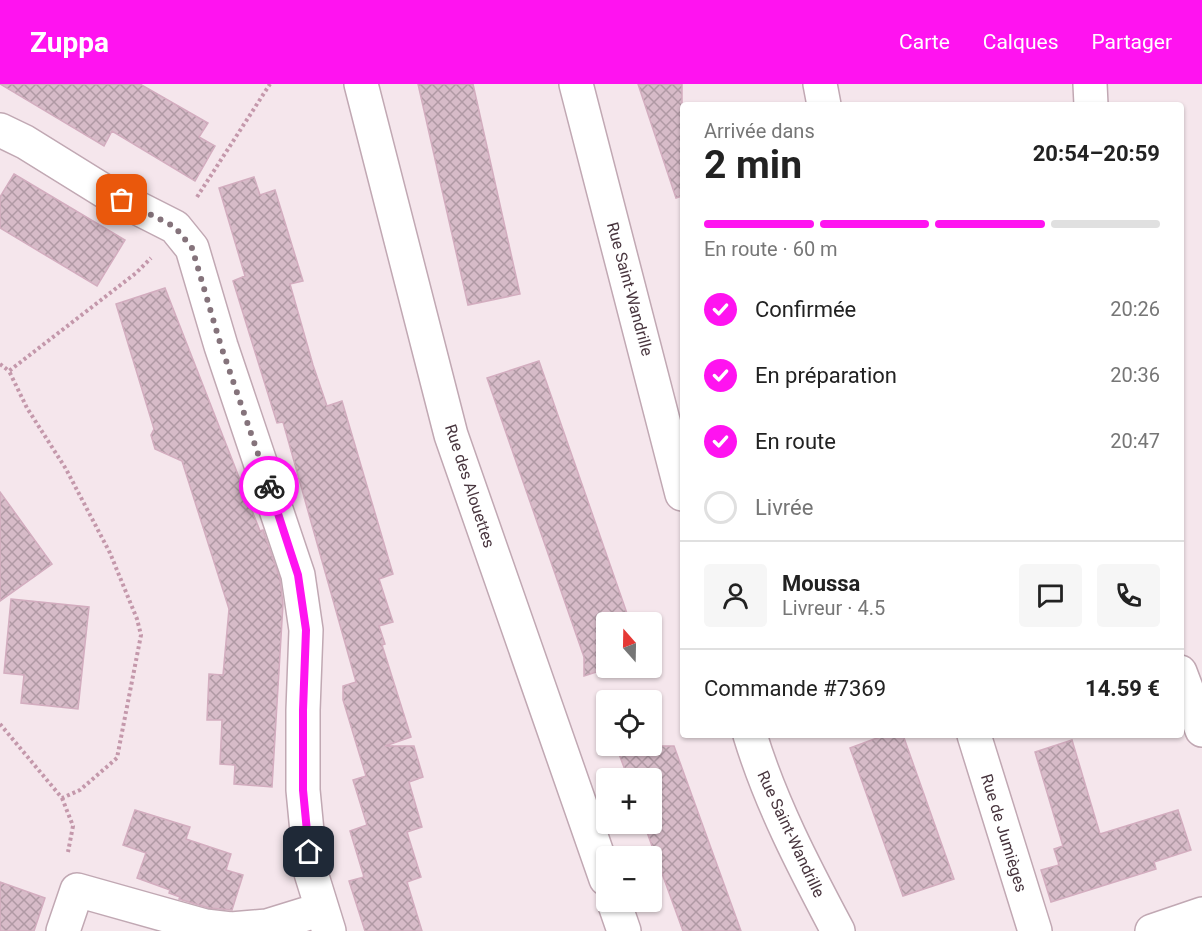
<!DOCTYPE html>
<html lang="fr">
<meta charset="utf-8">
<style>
:root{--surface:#fff;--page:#f6f6f6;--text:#222;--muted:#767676;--line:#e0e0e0;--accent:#ff13f0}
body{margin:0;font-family:Roboto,sans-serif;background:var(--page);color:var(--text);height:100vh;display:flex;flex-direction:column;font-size:22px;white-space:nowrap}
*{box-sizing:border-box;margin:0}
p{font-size:20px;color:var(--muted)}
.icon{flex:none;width:33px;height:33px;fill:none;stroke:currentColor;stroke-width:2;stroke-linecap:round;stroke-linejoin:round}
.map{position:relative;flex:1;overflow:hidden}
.details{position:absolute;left:680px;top:18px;width:504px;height:636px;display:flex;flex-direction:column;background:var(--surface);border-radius:6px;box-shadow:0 2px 4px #0004}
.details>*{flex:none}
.needle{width:39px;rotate:340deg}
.tools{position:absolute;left:596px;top:528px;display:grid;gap:12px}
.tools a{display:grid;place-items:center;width:66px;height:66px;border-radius:6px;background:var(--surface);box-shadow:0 2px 4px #0004;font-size:30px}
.pin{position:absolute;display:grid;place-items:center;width:51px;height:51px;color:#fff;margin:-26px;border-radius:12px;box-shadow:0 3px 9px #0006}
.courier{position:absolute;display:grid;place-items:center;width:60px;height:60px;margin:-30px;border:4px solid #ff13f0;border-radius:50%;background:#fff;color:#222;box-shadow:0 2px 8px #0007}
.headline em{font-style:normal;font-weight:700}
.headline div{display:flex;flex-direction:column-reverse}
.headline{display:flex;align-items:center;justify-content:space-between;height:102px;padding:0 24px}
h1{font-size:39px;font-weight:700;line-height:45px}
.bar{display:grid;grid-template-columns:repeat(4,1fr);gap:9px 6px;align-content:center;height:72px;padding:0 24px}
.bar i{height:8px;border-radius:4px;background:var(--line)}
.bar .current{background:var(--accent)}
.bar p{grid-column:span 4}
.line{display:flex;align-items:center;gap:15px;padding:0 24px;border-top:2px solid var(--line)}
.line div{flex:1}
.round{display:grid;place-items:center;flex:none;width:63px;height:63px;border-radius:6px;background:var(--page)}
ol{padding:0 24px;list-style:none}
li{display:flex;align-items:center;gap:18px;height:66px}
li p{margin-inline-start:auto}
li .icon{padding:6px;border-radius:50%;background:var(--accent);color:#fff;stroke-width:4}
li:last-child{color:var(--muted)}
li i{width:33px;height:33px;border:3px solid var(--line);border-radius:50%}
header{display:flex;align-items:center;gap:36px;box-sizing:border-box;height:84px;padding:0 30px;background:var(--accent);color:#fff}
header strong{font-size:28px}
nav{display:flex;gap:33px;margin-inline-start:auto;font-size:21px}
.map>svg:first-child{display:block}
.building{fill:url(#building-cross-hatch);stroke:#d3adbf;stroke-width:1.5}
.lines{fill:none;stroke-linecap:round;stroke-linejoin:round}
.minor-casing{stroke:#c1a8b3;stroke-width:36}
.path{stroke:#c498ab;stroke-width:4;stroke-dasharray:3 3;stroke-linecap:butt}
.minor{stroke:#fff;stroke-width:33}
.done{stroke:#85737b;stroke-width:6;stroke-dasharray:0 10.8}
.route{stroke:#ff13f0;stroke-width:8}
.labels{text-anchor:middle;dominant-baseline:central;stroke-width:6;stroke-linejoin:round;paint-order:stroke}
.street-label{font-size:16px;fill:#48353e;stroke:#fff}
</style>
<header>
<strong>Zuppa</strong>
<nav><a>Carte</a><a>Calques</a><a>Partager</a></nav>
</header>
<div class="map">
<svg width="1202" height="847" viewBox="0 0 1202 847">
<defs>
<pattern id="building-cross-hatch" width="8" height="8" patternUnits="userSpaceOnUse" patternTransform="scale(1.5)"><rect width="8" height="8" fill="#d7bbc8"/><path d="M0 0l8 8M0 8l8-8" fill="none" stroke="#b099a4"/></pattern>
</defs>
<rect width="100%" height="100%" fill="#f5e6ec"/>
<!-- building -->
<path class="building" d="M0 0H140L208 39 199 53 215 62 195 97 112 47 104 62Z
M418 0H473L520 210 468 221Z
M638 0H682V112L676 114Z
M14 90 125 156 97 202 0 144V113Z
M254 93 260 111 275 106 303 197 290 200 313 281 327 322 342 317 393 490 379 495 393 538 379 542 385 560 382 561 411 653 385 662H414L423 693 409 698 422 743 407 748 421 793 407 798 422 847H365L349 797 364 793 350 747 367 741 353 696 366 692 343 616V602L356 598 283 338 277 339 233 197 245 192 219 104Z
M165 204 260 447 263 446 280 495 283 520 272 703 234 700 235 681 220 680 222 636H207L209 590 223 591 229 525 182 377 155 365 151 351 154 345 116 220Z
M539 277 630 538H606V584H609L584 592V573L487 294Z
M0 408 52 480 0 517Z
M11 515 89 523 78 625 21 619 24 591 4 589Z
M885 651H903L954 795 903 812 850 664Z
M1072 656 1100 750 1178 726 1191 766 1154 778 1156 785 1051 818 1041 786 1059 781 1054 765 1063 762 1035 668Z
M616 662H674L741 847H683L644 740H651V694H628Z
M135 726 190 743 186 755 231 770 226 786 243 791 232 826 209 824 179 815 180 813 169 809 170 806 137 794 146 769 123 761Z
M0 798 45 814 34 847H0Z"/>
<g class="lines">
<!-- minor casing -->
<g class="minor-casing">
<path id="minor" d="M361 0 451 351 606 795
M576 0 682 410
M820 0 824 21
M1090 0 1091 21
M0 46 25 58 104 107 175 143 192 164 221 262 298 491 306 546 303 626V706L311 789 329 847
M1180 588 1202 646
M750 651C771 720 804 783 838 847
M974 651 1035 847
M614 818 624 847
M63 847 77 806 205 842 231 845 267 842 322 825
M1152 847 1202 830"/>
</g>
<!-- path -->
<path class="path" d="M197 113 270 0
M0 280 9 287 136 189 151 174
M0 640 62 714 80 706 117 674 141 551 137 535 110 469 66 385 27 324 9 287
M62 714 73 742 68 768"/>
<!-- minor -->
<use href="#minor" class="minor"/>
</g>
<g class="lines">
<!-- done -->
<path class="done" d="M122 116 175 143 192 164 221 262 269 402"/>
<!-- route -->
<path class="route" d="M269 402 298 491 306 546 303 626V706L309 768"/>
</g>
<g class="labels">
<!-- street labels -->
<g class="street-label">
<text transform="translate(630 205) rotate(75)">Rue Saint-Wandrille</text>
<text transform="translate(470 402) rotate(72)">Rue des Alouettes</text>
<text transform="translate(1004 749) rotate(73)">Rue de Jumièges</text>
<text transform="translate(791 750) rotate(65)">Rue Saint-Wandrille</text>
</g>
</g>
</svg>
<div class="tools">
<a><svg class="needle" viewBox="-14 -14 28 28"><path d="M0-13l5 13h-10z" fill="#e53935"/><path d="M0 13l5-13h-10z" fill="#767676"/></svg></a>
<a><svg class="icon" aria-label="locate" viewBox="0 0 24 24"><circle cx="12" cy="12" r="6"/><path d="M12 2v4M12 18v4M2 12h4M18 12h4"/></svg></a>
<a>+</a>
<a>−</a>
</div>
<div class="pin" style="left:122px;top:116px;background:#ea580c"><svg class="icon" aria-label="bag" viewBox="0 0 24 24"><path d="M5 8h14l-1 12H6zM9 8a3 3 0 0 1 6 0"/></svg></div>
<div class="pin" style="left:309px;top:768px;background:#1f2937"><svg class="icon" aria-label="home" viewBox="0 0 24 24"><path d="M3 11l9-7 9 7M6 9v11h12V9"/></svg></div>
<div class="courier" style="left:269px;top:402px"><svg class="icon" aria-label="bike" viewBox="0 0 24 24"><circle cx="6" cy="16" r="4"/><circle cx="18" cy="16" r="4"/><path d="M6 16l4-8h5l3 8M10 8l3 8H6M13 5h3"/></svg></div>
<section class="details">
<div class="headline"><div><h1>2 min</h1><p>Arrivée dans</p></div><em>20:54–20:59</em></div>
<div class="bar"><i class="current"></i><i class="current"></i><i class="current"></i><i></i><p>En route · 60 m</p></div>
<ol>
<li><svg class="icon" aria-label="check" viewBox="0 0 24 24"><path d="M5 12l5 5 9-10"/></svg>Confirmée<p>20:26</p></li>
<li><svg class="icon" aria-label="check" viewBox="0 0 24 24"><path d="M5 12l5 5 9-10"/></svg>En préparation<p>20:36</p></li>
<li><svg class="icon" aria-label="check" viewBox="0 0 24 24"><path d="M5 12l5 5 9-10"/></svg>En route<p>20:47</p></li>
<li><i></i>Livrée</li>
</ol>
<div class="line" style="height:108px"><a class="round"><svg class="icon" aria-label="person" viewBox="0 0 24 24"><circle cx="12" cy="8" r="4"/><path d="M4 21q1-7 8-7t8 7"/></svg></a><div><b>Moussa</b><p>Livreur · 4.5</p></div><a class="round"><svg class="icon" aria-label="chat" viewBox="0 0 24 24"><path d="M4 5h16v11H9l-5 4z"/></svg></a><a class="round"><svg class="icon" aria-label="phone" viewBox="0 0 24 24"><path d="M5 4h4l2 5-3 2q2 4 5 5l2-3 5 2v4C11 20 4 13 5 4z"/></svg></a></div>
<div class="line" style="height:78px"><div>Commande #7369</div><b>14.59 €</b></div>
</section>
</div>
